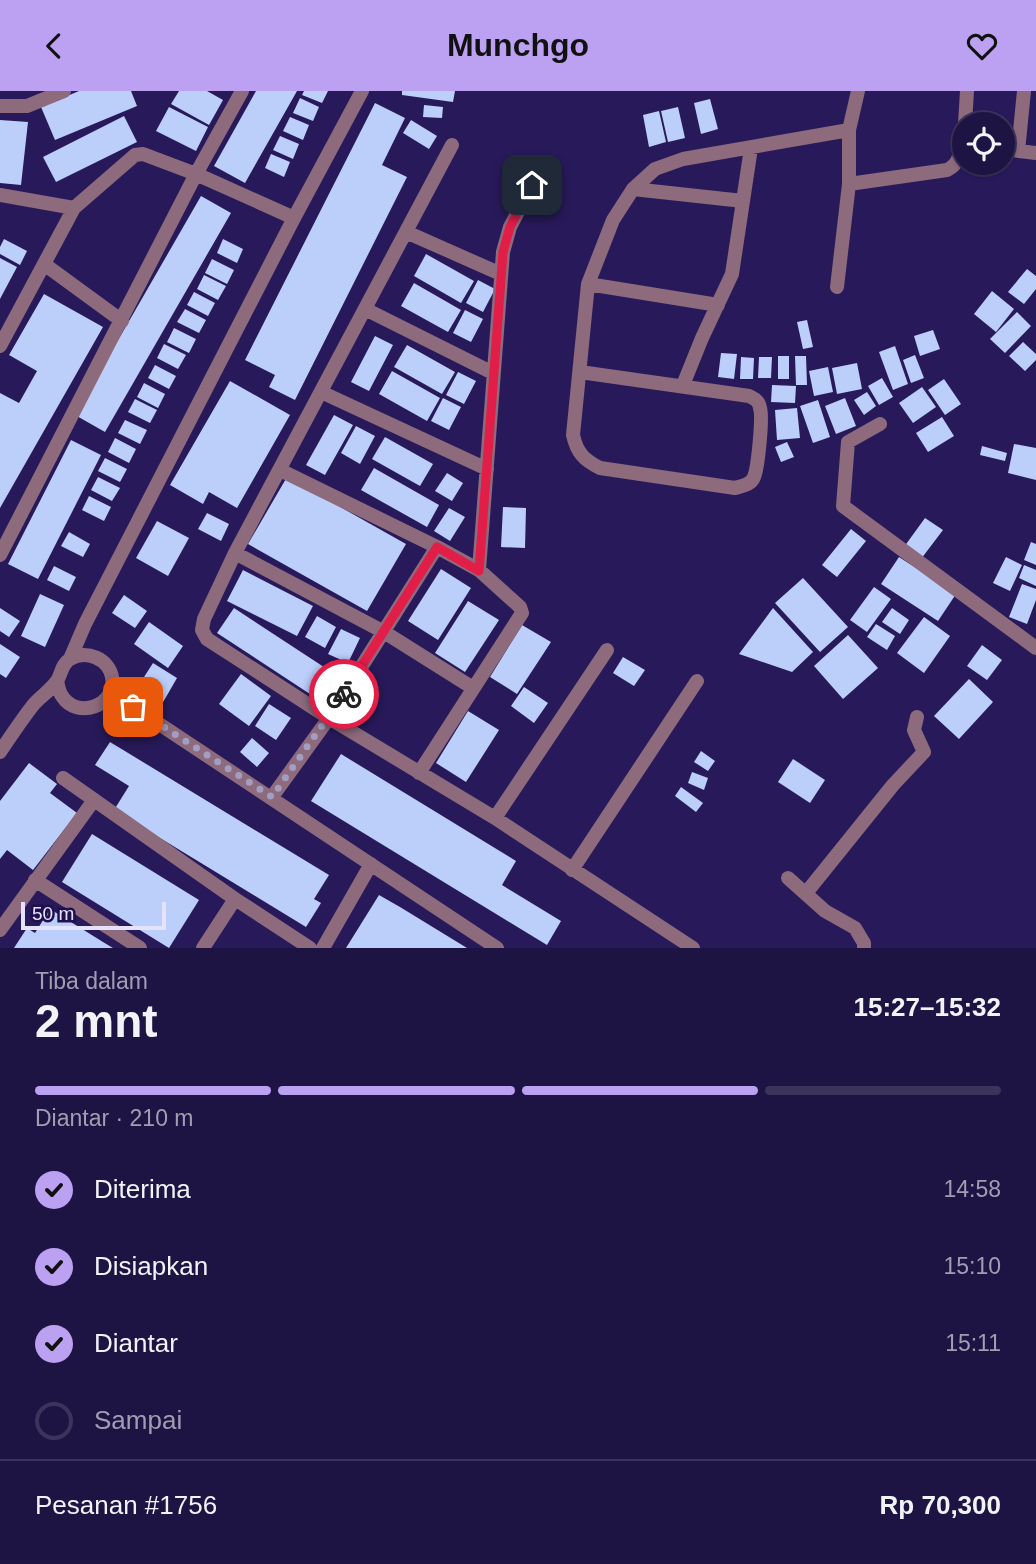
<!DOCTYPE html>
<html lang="id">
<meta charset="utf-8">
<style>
:root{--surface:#1e1444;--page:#2b214f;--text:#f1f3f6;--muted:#a19eb2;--line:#3c335d;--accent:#bca0f2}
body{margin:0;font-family:Helvetica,sans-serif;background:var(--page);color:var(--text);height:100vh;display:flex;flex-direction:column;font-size:26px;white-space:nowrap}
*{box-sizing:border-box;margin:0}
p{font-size:23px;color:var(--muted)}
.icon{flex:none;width:38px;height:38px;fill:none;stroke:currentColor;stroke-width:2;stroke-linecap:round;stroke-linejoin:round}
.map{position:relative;height:857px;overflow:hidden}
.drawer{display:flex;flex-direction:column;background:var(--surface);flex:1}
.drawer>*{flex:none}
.controls{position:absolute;left:952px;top:21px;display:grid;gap:14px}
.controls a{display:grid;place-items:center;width:63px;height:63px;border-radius:50%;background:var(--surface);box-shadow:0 2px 5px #0004,0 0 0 2px var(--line);font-size:35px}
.scale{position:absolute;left:21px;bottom:18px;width:145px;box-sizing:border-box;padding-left:7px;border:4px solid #e4e3fb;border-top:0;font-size:19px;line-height:24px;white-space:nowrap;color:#e4e3fb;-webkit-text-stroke:5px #200e4e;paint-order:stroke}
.pin{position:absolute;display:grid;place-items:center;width:60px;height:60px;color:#fff;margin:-30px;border-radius:14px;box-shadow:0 4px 10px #0006}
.courier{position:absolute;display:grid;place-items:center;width:70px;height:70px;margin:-35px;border:5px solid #e11d48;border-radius:50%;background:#fff;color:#222;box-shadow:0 2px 9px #0007}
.overview em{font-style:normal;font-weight:600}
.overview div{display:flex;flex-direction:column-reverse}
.overview{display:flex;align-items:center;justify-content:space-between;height:119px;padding:0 35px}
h1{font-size:46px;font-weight:600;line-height:52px}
.bar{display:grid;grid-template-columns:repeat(4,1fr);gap:10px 7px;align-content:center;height:84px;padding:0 35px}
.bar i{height:9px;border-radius:5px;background:var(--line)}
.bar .current{background:var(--accent)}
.bar p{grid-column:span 4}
.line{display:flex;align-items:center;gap:18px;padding:0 35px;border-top:2px solid var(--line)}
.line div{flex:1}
ol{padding:0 35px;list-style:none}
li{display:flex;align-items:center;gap:21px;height:77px}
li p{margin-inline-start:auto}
li .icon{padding:7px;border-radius:50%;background:var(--accent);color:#111;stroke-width:4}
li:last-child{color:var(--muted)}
li i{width:38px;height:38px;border:4px solid var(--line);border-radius:50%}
header{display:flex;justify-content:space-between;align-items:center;height:91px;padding:0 35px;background:var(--accent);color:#111;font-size:32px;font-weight:600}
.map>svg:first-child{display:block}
.building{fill:#bccefa}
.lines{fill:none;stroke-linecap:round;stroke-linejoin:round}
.street{stroke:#8d6a7c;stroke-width:14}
.done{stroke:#a29dc3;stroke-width:7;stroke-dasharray:0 12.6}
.route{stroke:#e11d48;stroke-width:9}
</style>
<header><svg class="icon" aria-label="back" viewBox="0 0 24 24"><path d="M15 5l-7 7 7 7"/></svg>Munchgo<svg class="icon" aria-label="heart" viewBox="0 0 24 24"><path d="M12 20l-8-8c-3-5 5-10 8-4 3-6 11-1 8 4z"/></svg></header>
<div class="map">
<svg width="1036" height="857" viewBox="0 0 1036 857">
<rect width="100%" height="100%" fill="#281a5a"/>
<!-- building -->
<path class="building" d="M79 0H131L137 15 55 49 41 16Z
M179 0H207L223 9 209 34 171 13Z
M256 0H297L245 92 214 75Z
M304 0H328L322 12 302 4Z
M402 0H455L453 11 402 4Z
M300 7 319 16 313 30 293 22Z
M710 8 718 38 701 43 694 12Z
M375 12 405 27 382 74 407 86 295 309 269 296 275 284 245 269Z
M424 14 443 16 442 27 423 26Z
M169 16 208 36 196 60 156 40Z
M678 16 685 47 668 51 661 20Z
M659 20 666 51 649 56 643 24Z
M124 25 137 51 56 91 43 66Z
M290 26 309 34 303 49 283 40Z
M0 29 28 31 21 94 0 92Z
M411 29 437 45 429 58 403 42Z
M280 45 299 53 293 68 273 59Z
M271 63 290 71 284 86 265 77Z
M201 105 231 122 105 341 75 324Z
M4 148 27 160 20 174 0 163V156Z
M223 148 243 158 237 172 217 162Z
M426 163 474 190 461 212 414 185Z
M0 167 17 176 0 208Z
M212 168 234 179 227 193 205 182Z
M1027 178 1036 185V198L1024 213 1008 201Z
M204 184 226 195 218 209 197 198Z
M478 189 495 198 483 221 466 212Z
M414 192 461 219 448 241 401 215Z
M992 200 1014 218 996 241 974 223Z
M194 201 215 212 208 225 187 214Z
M44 203 103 236 0 417V302L19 312 37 280 9 264Z
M185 218 206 229 199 242 177 231Z
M465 219 483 228 471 251 453 242Z
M1017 221 1031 235 1005 262 990 248Z
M807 229 813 256 803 258 797 231Z
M174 237 196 248 189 262 167 251Z
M933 239 940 258 920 265 914 245Z
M375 245 393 254 369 300 351 291Z
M1023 251 1036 263V269L1025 280 1009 265Z
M164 253 186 264 178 278 157 267Z
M407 254 455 281 442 303 394 276Z
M895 255 908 293 893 299 879 261Z
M721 262 737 263 734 288 718 286Z
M915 264 924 287 911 292 903 269Z
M778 265H789V288H778Z
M795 265H806L807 294H796Z
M741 266 754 267 753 288H740Z
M759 266H772L771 287H758Z
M857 272 862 298 837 303 832 277Z
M155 274 176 285 169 298 148 287Z
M828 276 833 301 814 305 809 280Z
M392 280 440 307 427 330 379 303Z
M458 281 476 290 464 313 446 304Z
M882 287 893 306 879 314 868 295Z
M944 288 961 313 945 324 928 299Z
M230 290 290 324 237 417 209 401 203 413 170 394Z
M144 292 165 303 158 317 137 306Z
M772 294 796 295 795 312 771 311Z
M922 296 936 316 913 332 899 312Z
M867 301 876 315 864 324 854 309Z
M443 307 461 316 449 339 431 330Z
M845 307 856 335 836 343 825 315Z
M135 308 157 319 150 332 128 321Z
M818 309 830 346 813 352 800 315Z
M797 317 800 347 777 349 775 319Z
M334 324 353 334 325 384 306 374Z
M942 326 954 345 928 361 916 342Z
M125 329 147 339 140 353 118 342Z
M356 335 375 345 360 373 341 362Z
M385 346 433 373 420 395 372 368Z
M115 347 136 358 129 372 108 361Z
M71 349 101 364 38 488 8 473Z
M787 351 794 366 781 371 775 356Z
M1014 353 1036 357V389L1008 382Z
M982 355 1007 362 1005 370 980 364Z
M105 367 127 378 120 391 98 380Z
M374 377 439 414 427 436 361 399Z
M447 382 463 392 452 410 435 400Z
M98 386 120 397 112 410 91 399Z
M287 386 406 453 367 520 248 453Z
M89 405 111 416 104 430 82 419Z
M503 416 526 417 525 457 501 456Z
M449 417 465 426 450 450 434 440Z
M207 422 229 433 221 450 198 438Z
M925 427 943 439 921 468 904 456Z
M157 430 189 447 168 485 136 467Z
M851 438 866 450 837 486 822 474Z
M69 441 90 453 83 466 61 455Z
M1031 451 1036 453V474L1024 469Z
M899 466 956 503 938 530 881 493Z
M1006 466 1022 474 1010 500 993 492Z
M1024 474 1036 479V495L1019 487Z
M54 475 76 486 69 500 47 489Z
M441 478 471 497 438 549 408 530Z
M243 479 313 515 297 545 227 510Z
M803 487 848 536 820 561 775 512Z
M1022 493 1036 498V509L1027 533 1009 526Z
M874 496 891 508 867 541 850 529Z
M40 503 64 514 45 556 21 545Z
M124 504 147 520 135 537 112 522Z
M468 510 499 529 465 581 435 562Z
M0 517 20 530 9 546 0 540Z
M234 517 330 580 313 605 217 542Z
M773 517 813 561 792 581 739 563Z
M892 517 909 529 900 543 882 531Z
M317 525 336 536 325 557 305 546Z
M924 526 950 545 924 582 897 562Z
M149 531 183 555 168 577 134 553Z
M876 533 895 545 887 559 867 546Z
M522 534 551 551 517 603 490 586Z
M341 538 360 547 348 572 328 563Z
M848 544 878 577 843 608 814 575Z
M0 553 20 566 6 587 0 583Z
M982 554 1002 569 987 589 967 575Z
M623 566 645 579 634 595 613 582Z
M153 572 177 587 162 613 137 597Z
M241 583 271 605 249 635 219 613Z
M969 588 993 611 959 648 934 625Z
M524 596 548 612 534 632 511 615Z
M269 613 291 627 276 649 255 635Z
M468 620 499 639 466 691 436 672Z
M252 647 269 662 257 676 240 661Z
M110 651 329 784 314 808 321 812 306 836 114 719 129 695 95 674Z
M701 660 715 670 708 680 694 671Z
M341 663 516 770 502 794 561 830 547 854 311 710Z
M793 668 825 689 810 712 778 691Z
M29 672 57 693 50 702 77 722 33 779 7 759 0 768V710Z
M692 681 708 687 704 699 688 692Z
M681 696 703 712 696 721 675 705Z
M92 743 199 809 169 857 62 791Z
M379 804 400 816 467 857H346Z
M50 818 103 851 113 857H14L27 837 35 842Z"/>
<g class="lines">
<!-- street -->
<path class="street" d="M0 15H27L64 0
M965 33 967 0
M452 54 235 462 204 528 202 539 207 548 329 627 495 727 693 857
M1003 58 1036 62
M1018 60 1024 0
M849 93 947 79C963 72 961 52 964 36
M633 98 743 110
M0 104 74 117
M406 141 501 183
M44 173 122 230
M588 193 718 214
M837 196 849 93V39L858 0
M365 218 493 282
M0 255 74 117 135 64 143 63 196 83 294 127
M580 281 749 305C755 308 759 310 760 317 763 326 758 377 754 386 751 394 742 395 735 397L600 377C584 369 577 362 573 344L588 193 613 129 633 98 655 78 683 68 849 39
M683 294 702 247 732 183 751 57
M321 301 487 378
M880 333 848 351 843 415 1036 557
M280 379 437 456 479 479 520 516 522 522 419 682
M235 462 384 541 473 597
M0 464 196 83 242 0
M479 479 503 161 510 136 532 94
M70 568 85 533 294 127 362 0
M111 601 497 857
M0 661C11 645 22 628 34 613 41 605 51 599 57 590 62 582 61 574 70 568 86 558 109 568 112 586 117 615 77 629 62 605 59 601 58 594 57 590
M63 687 235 808 310 857
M272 706 329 627 437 456
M495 727 607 559
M572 779 697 590
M788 787 825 820 855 837 864 852V857
M35 789 140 857
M806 802 893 694 924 661 914 639 917 626
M0 839 94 709
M203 857 235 808
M323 857 371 773"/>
</g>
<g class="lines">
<!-- done -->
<path class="done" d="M133 616 272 706 344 603"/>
<!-- route -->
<path class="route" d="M344 603 437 456 479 480 503 161 510 136 532 94"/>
</g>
</svg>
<div class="controls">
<a><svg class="icon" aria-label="locate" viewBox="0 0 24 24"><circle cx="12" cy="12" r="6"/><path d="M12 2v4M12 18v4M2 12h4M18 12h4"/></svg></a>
</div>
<div class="scale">50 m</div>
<div class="pin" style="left:133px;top:616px;background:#ea580c"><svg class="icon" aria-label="bag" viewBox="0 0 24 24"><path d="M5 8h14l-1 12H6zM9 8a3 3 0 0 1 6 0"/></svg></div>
<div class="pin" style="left:532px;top:94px;background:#1f2937"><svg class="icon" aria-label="home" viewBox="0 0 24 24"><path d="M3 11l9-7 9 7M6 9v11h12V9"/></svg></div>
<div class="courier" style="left:344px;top:603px"><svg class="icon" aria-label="bike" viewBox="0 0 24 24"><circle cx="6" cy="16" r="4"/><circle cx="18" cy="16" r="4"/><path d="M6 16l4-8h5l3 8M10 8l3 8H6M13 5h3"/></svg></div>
</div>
<section class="drawer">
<div class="overview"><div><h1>2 mnt</h1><p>Tiba dalam</p></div><em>15:27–15:32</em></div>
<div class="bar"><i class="current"></i><i class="current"></i><i class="current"></i><i></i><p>Diantar · 210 m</p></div>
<ol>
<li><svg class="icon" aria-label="check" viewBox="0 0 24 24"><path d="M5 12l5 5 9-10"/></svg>Diterima<p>14:58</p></li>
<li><svg class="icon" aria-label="check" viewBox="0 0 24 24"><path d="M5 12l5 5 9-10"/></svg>Disiapkan<p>15:10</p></li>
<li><svg class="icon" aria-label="check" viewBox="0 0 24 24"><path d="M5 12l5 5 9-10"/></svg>Diantar<p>15:11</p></li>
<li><i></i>Sampai</li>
</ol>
<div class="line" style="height:91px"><div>Pesanan #1756</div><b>Rp 70,300</b></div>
</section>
